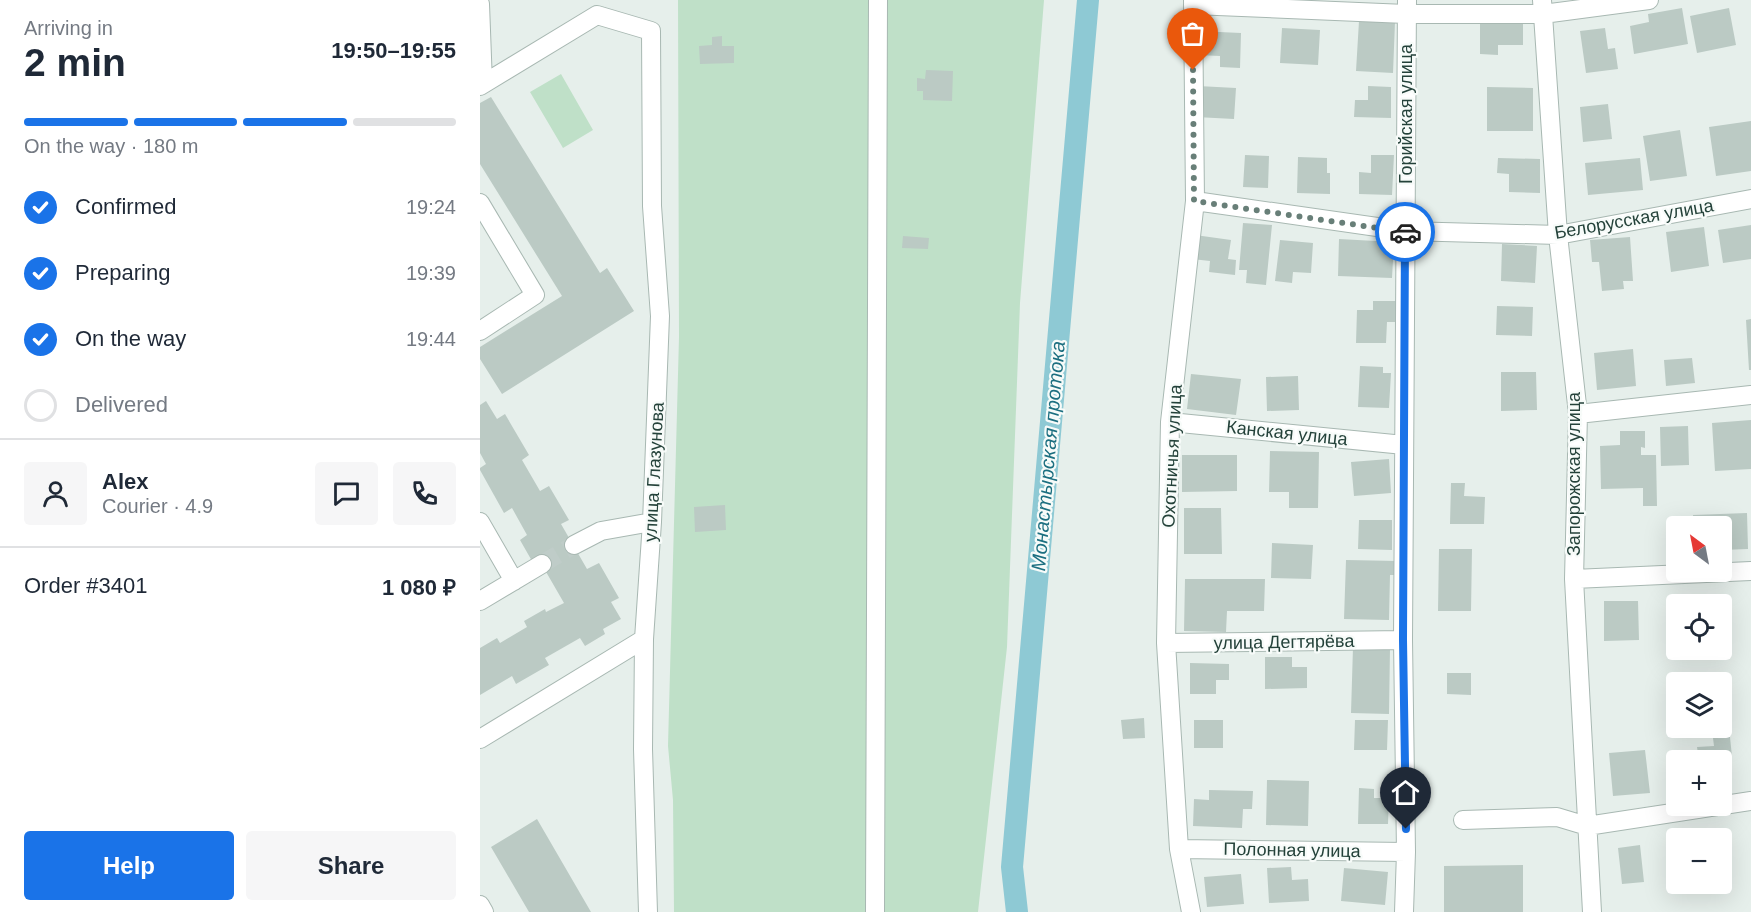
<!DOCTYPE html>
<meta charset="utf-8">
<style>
:root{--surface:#fff;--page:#f6f6f7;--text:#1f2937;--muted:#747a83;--line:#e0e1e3;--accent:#1a73e8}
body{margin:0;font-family:Helvetica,sans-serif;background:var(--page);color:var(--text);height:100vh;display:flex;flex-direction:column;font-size:22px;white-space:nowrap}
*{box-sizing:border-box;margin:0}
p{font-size:20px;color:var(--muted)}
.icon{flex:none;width:33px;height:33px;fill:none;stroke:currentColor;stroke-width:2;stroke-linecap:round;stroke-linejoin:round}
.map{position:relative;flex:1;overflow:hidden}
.side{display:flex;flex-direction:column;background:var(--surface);width:480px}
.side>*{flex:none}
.needle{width:39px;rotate:328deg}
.tools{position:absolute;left:1186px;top:516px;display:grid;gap:12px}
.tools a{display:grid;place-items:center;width:66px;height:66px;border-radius:6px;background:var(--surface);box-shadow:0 6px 24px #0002;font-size:30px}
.pin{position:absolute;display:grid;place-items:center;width:51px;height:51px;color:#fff;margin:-62px -26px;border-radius:50% 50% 50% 0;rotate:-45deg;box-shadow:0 0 6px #0007}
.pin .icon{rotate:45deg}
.courier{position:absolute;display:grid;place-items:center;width:60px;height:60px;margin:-30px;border:4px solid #1a73e8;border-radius:50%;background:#fff;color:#222;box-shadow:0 2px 8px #0007}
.head em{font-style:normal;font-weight:600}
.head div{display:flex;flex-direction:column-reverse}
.head{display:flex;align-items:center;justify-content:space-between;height:102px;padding:0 24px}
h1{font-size:39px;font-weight:600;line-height:45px}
.bar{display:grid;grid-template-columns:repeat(4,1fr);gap:9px 6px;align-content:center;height:72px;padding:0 24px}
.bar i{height:8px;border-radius:4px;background:var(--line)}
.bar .on{background:var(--accent)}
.bar p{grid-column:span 4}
.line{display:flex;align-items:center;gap:15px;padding:0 24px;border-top:2px solid var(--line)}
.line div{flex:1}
.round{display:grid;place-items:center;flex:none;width:63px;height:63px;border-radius:6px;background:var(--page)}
ol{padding:0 24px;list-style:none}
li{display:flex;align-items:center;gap:18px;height:66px}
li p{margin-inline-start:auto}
li .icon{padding:6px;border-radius:50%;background:var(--accent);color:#fff;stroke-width:4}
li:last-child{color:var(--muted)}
li i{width:33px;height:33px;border:3px solid var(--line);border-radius:50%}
.action{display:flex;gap:12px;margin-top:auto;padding:12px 24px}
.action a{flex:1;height:69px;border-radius:6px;background:var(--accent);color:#fff;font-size:24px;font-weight:600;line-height:69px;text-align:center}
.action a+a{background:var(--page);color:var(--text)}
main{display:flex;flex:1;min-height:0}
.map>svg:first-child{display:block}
.green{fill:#bfe0c8}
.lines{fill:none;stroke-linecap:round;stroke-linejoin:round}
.canal{stroke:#8ec9d4;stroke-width:22}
.building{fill:#bbcac4}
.minor-tunnel{stroke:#bfccc8;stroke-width:18;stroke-dasharray:18 9;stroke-linecap:butt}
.minor-casing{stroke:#a8b8b2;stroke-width:20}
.minor{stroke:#fff;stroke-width:18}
.done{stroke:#687f78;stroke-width:6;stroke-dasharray:0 10.8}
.route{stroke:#1a73e8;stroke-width:8}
.labels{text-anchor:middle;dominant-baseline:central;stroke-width:4.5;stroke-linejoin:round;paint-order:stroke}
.street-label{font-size:18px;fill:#24423a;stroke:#f7fbf9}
.water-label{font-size:20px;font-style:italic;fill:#1c6f80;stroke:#f7fbf9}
</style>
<main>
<section class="side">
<div class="head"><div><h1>2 min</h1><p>Arriving in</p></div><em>19:50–19:55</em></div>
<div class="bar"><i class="on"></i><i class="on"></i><i class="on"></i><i></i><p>On the way · 180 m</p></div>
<ol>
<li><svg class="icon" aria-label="check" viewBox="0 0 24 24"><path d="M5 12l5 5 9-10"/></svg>Confirmed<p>19:24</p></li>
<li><svg class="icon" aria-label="check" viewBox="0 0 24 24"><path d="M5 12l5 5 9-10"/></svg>Preparing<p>19:39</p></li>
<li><svg class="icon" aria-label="check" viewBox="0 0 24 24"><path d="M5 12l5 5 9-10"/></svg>On the way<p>19:44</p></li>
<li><i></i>Delivered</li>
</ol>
<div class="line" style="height:108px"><a class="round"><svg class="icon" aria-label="person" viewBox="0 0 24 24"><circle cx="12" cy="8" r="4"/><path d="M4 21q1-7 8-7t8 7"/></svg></a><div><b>Alex</b><p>Courier · 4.9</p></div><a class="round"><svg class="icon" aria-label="chat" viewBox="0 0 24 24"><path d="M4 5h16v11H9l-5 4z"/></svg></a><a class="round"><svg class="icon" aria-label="phone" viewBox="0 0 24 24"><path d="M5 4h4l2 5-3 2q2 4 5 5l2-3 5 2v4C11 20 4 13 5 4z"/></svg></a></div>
<div class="line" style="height:78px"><div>Order #3401</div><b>1 080 ₽</b></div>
<div class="action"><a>Help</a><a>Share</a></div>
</section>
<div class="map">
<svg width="1271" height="912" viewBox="0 0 1271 912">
<rect width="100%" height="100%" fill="#e6efeb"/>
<!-- green -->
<path class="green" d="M198 0H564L540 303 527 647 498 912H194L193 800 188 746 199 337Z
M81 74 113 130 83 148 50 92Z"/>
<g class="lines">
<!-- canal -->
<path class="canal" d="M537 912 532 867 608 0"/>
</g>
<!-- building -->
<path class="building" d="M1202 8 1208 44 1154 54 1150 26 1169 22 1168 14Z
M1249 8 1256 45 1217 53 1210 16Z
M879 21 915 22 913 73 876 71Z
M1000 21H1043V45H1018V55L1000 54Z
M802 28 840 30 838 65 800 63Z
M1125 28 1128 49 1135 48 1138 69 1106 73 1100 31Z
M718 31 761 33 760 68 740 67V56L717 55Z
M242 36V46H254V63L220 64 219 46 232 45V37Z
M446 70 473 71 472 101 443 100V91H437V78L445 79Z
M718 86 756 88 754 119 716 117Z
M888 86 911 87V118L874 117 875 100H888Z
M1007 87 1053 88V131H1007Z
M11 97 120 273 127 268 154 311 22 394 0 359V347L82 296 0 164V103Z
M1128 104 1132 139 1103 142 1100 107Z
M1271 121V171L1236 176 1229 127Z
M1200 130 1207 176 1170 181 1163 136Z
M765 155 789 156 788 188 763 187Z
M891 155H914L912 195 879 194V172L891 173Z
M818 157 847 158V173H850V194L817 193Z
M1018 158 1060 159V193L1029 192V174L1017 173Z
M1160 158 1163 190 1108 195 1105 163Z
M763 223 792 225 786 285 766 283 767 270H759Z
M1271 225V259L1243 263 1238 230Z
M1224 227 1229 266 1191 272 1186 232Z
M715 235 751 240 748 259 756 260 755 275 729 272 730 261 712 259Z
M423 236 449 238 448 249 422 248Z
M1150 237 1153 281H1143L1144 289 1122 291 1119 262H1112L1110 240Z
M859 239 914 242 912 278 858 276Z
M800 240 833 243 831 273 813 272 812 283 795 281Z
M1022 244 1057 246 1055 283 1021 281Z
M893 301H917L916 322H907L906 343H876L877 310H893Z
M1017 306 1053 307 1052 336 1016 335Z
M1271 319V370H1269L1266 320Z
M1153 349 1156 386 1117 390 1114 353Z
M1212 358 1215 383 1186 386 1184 360Z
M880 366 903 367V373H911L909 408 878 407Z
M1021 372H1056L1057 410 1021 411Z
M711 374 761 379 756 415 707 409Z
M818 376 819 410 787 411 786 377Z
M6 401 17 419 25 414 49 455 42 460 60 491 69 486 89 520 81 524 107 569 119 563 139 598 131 602 141 619 123 629 125 634 105 646 100 638 65 658 69 665 36 684 32 676 0 695V648L17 638 20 643 47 627 44 621 65 609 66 612 84 603 58 558 52 561 40 540 47 535 32 508 24 513 0 470V468L6 464 0 453V405Z
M1271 420V469L1235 471 1232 423Z
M1208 426 1209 465 1181 466 1180 427Z
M1140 431H1165V448L1161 447V455H1176L1177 506H1163V488L1121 489 1120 446 1140 445Z
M790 451 839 452 838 508H809V492H789Z
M702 455H757V491L702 492Z
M909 459 911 493 874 496 871 462Z
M971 483H985L984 496 1005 497 1004 524H970Z
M245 505 246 530 215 532 214 507Z
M704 508H741L742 554H704Z
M1267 513 1268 549 1242 550V526H1214L1213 515Z
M879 520H912V550L878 549Z
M792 543 833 545 831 579 791 578Z
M959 549H992L991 611H958Z
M866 560 918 561 917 575H910L909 620 864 619Z
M705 579H785L784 611H747L746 632 704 631Z
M1124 601H1158L1159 640 1124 641Z
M873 647 910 648 909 714 871 713Z
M785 657H812V667H827V688L785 689Z
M710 663 749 664V680H736V694H710Z
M967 673H991V695L967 694Z
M664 718 665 738 643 739 641 720Z
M714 720H743V748H714Z
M875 720H908L907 750H874Z
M1250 737 1252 757 1241 758V760H1219L1217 747 1234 746 1233 738Z
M1165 750 1170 793 1133 796 1129 753Z
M787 780 829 781 828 826 786 825Z
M879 788 894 789V798H909L908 824H878Z
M729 790 773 791 772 809H763L762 828 713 826 714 799 729 800Z
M57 819 111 912H49L11 847Z
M1231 833V838H1196V837Z
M1160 845 1164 882 1142 884 1138 848Z
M1043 865V912H964V866Z
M811 867 812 880 828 879 829 901 789 903 787 868Z
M864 868 908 872 905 905 861 901Z
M761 874 764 904 727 907 724 877Z"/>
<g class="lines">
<!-- minor-tunnel -->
<path class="minor-tunnel" d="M62 564 94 545"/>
<!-- minor casing -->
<g class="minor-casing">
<path id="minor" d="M1062 0 1078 235 1098 414 1094 579 1112 912
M0 4 3 84
M713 5 926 14H1063L1169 0
M0 86 117 15 171 31 172 206 180 316 172 522 164 639 163 749 168 912
M715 201 925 231 1078 235 1271 199
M0 203 55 295 0 331
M1098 414 1271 395
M690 422 924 445
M0 522 34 581
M94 545 121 531 172 522
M1094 579 1271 571
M0 601 62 564
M686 643 923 640
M0 739 164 639
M983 820 1077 817 1107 826 1271 801
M699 849 926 852
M0 905 4 912
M395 912 398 0
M711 912 699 849 686 643 690 422 715 201 713 0
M924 912 926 852 923 640 927 0"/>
</g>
<!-- minor -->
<use href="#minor" class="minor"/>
</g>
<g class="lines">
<!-- done -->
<path class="done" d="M713 70 714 201 925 232"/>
<!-- route -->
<path class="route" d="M925 232 923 640 926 829"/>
</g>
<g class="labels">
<!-- street labels -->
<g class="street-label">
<text transform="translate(926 114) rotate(-90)">Горийская улица</text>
<text transform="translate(1154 219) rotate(-10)">Белорусская улица</text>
<text transform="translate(807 433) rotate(6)">Канская улица</text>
<text transform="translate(692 456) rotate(-87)">Охотничья улица</text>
<text transform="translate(174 472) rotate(-87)">улица Глазунова</text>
<text transform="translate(1094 474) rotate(-90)">Запорожская улица</text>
<text transform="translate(804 642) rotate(-1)">улица Дегтярёва</text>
<text transform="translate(812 850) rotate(1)">Полонная улица</text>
</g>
<!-- water labels -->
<g class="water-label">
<text transform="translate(568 456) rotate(-85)">Монастырская протока</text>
</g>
</g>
</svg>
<div class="tools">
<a><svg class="needle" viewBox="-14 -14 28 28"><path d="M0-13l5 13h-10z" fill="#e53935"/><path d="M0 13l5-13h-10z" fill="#747a83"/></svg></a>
<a><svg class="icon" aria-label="locate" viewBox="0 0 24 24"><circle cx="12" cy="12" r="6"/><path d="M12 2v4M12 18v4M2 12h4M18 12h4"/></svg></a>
<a><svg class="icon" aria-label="layers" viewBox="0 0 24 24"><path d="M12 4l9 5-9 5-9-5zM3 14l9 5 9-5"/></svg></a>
<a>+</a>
<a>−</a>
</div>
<div class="pin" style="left:713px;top:70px;background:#ea580c"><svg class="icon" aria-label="bag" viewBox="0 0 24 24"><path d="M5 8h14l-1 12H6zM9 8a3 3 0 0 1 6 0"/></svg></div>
<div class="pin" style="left:926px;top:829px;background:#1f2937"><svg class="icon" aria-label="home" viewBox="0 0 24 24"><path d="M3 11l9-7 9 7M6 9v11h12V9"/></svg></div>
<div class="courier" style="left:925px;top:232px"><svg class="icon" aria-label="car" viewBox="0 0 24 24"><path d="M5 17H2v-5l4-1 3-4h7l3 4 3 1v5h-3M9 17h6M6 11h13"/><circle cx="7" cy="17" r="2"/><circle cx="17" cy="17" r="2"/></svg></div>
</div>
</main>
